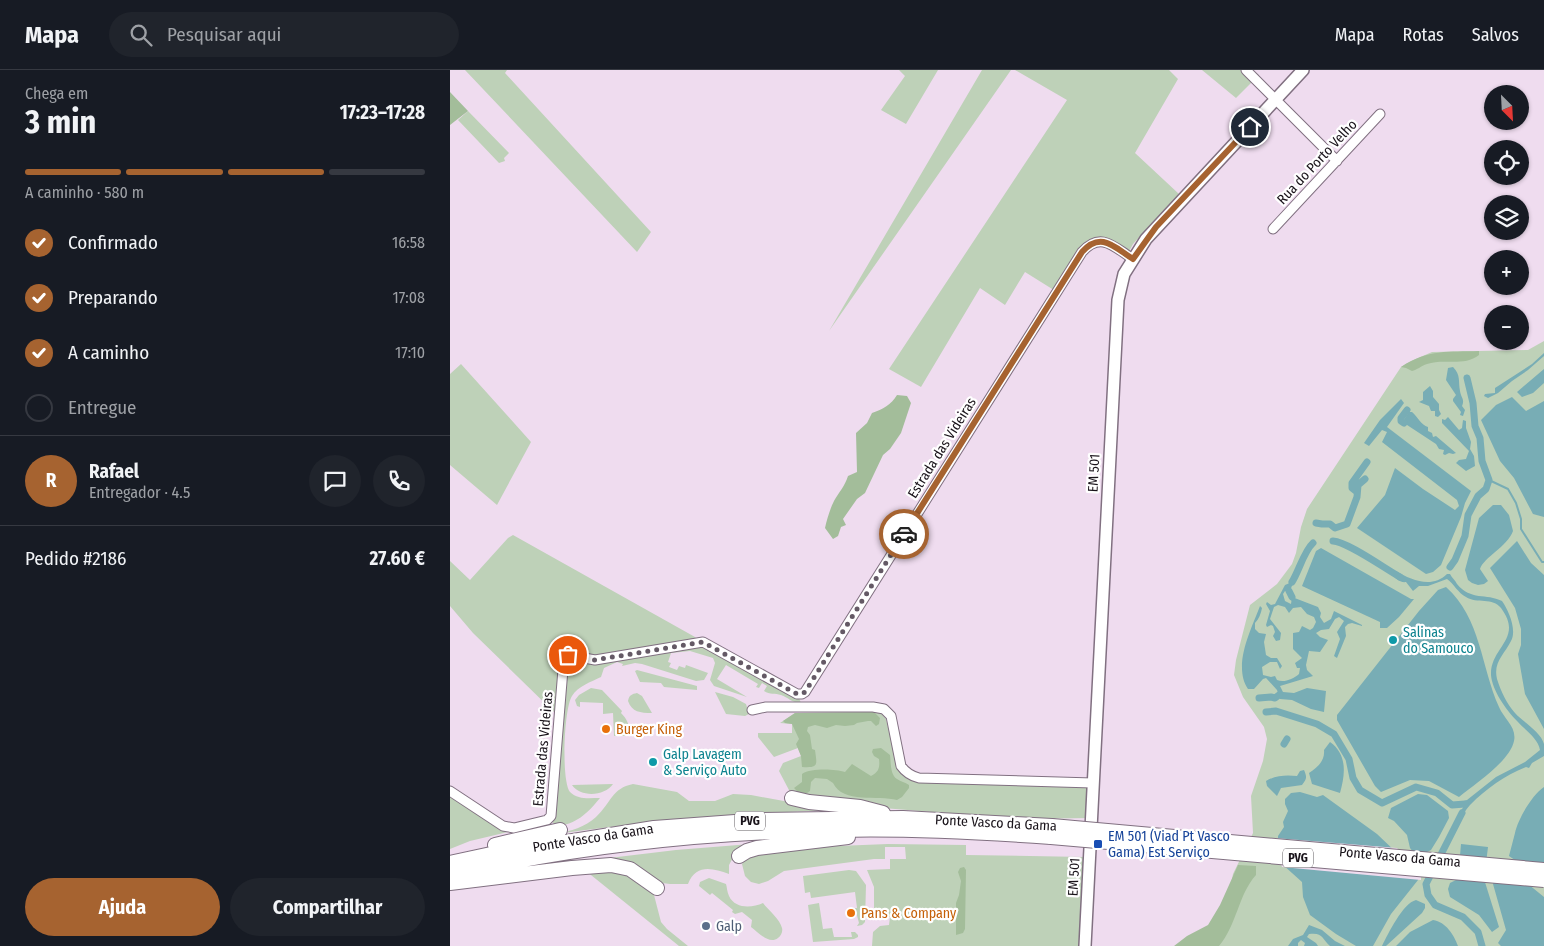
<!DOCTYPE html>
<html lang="pt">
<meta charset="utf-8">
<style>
:root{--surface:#171b24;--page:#20242c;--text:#f1f3f6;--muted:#9ea1a6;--line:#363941;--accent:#a66330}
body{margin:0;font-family:"Fira Sans Condensed",sans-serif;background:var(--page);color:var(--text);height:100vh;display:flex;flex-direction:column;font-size:19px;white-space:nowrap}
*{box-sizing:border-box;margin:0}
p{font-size:16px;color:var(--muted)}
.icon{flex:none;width:28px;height:28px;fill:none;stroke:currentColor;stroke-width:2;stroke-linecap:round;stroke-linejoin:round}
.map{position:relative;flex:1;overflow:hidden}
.details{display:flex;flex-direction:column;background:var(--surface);width:450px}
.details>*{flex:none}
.needle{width:32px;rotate:156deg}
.controls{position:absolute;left:1034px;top:15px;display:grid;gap:10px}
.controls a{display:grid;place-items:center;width:45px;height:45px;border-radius:50%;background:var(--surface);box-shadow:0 1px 4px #0004;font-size:25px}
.pin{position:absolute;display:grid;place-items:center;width:42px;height:42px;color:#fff;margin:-21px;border:2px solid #fff;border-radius:50%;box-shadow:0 1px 5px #0007}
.courier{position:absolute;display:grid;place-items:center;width:50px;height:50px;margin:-25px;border:4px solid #a66330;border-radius:50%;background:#fff;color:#222;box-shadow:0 1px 6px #0007}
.overview em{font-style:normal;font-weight:700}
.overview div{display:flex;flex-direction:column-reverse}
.overview{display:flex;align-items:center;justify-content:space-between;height:85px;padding:0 25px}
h1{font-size:32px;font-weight:700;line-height:38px}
.bar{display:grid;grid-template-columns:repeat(4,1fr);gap:8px 5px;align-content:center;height:60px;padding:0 25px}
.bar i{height:6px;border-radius:4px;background:var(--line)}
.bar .current{background:var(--accent)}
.bar p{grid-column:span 4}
.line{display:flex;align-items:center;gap:12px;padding:0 25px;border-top:1px solid var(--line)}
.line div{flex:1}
.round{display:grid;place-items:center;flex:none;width:52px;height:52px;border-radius:26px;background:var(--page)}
ol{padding:0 25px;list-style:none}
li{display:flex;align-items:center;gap:15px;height:55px}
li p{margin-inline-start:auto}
li .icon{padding:5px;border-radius:50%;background:var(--accent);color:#fff;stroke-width:4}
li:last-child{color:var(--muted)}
li i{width:28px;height:28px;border:2px solid var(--line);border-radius:50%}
.primary-button{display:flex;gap:10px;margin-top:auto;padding:10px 25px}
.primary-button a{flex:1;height:58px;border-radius:30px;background:var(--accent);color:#fff;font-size:20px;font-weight:700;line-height:58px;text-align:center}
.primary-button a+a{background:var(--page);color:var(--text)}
header{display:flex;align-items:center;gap:30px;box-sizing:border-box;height:70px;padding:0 25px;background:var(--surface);border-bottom:1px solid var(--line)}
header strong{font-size:24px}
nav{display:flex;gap:28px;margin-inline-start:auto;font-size:18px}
.search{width:350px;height:45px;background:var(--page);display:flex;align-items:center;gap:12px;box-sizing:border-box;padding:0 18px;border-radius:28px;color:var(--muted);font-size:19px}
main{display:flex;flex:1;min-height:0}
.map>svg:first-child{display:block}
.green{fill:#bed1b8}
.forest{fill:#a3bd9a}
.water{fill:#78adb5}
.pier{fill:#efdcef}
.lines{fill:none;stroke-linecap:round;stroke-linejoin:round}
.stream{stroke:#78adb5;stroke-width:2}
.canal{stroke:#78adb5;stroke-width:7}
.minor-casing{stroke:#817081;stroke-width:11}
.major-casing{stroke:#817081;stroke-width:14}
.highway-casing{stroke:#817081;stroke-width:16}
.minor{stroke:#fff;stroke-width:9}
.major{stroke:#fff;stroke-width:11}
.highway{stroke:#fff;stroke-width:14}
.highway-bridge-casing{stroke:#817081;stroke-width:16;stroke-linecap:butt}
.highway-bridge{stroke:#fff;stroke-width:14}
.done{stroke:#645965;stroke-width:5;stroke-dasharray:0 9}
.route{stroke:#a66330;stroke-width:6}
.culture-dot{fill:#0f9aa8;stroke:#fff;stroke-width:2}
.food-dot{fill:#e8710a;stroke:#fff;stroke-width:2}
.transit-dot{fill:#1a4fb4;stroke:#fff;stroke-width:2}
.service-dot{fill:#5c6f8a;stroke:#fff;stroke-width:2}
.labels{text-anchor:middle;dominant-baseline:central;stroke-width:4.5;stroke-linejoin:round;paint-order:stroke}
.shield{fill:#fff;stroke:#5e5a5f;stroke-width:1}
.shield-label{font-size:12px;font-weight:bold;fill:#19131a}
.street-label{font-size:14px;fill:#19131a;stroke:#fff}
.culture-label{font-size:14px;fill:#0d838f;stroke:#fff;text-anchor:start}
.food-label{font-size:14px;fill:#c56008;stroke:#fff;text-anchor:start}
.transit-label{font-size:14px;fill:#164399;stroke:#fff;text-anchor:start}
.service-label{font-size:14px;fill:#4e5e75;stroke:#fff;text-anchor:start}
</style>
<header>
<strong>Mapa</strong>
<div class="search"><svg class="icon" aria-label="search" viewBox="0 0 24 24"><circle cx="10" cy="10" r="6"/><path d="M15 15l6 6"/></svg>Pesquisar aqui</div>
<nav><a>Mapa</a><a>Rotas</a><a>Salvos</a></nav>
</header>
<main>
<section class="details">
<div class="overview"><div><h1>3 min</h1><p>Chega em</p></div><em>17:23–17:28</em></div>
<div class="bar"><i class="current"></i><i class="current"></i><i class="current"></i><i></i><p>A caminho · 580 m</p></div>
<ol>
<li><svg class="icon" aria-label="check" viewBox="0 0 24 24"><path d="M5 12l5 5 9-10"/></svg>Confirmado<p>16:58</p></li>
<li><svg class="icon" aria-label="check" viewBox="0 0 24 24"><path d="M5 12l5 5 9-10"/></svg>Preparando<p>17:08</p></li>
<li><svg class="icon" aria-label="check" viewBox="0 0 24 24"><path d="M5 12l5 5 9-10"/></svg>A caminho<p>17:10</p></li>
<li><i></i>Entregue</li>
</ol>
<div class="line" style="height:90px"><b class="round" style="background:var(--accent);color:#fff">R</b><div><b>Rafael</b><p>Entregador · 4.5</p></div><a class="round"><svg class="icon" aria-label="chat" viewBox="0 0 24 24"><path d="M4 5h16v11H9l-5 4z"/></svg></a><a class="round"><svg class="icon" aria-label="phone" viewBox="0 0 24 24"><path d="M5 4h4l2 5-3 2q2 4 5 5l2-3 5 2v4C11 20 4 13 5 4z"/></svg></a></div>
<div class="line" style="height:65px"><div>Pedido #2186</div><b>27.60 €</b></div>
<div class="primary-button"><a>Ajuda</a><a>Compartilhar</a></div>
</section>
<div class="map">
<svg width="1094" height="876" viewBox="0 0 1094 876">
<rect width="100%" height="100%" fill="#efdcef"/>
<!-- green -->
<path class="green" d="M15 0H57L55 3 201 162 187 182Z
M449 0H488L456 54 431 40 455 6Z
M532 0H561L379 261Z
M565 0H719L728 9 685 83 729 124 683 174 677 185 662 175 638 176 607 222 575 202 555 235 530 218 471 317 439 299 617 30Z
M752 0H803L809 5 786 28Z
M18 41 59 83 54 88 55 91 49 93 8 50Z
M1094 271V876H758L776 842 783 804 803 763 801 726 813 691 817 669 814 657 793 627 784 605 786 590 800 535 827 514 842 494 846 483 851 457 857 439 951 297 961 291 982 282 1078 280Z
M11 294 81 372 47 435 0 395V304Z
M63 465 245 567 248 570 145 589 116 582 107 645 23 563 0 536V491L20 510 58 468Z
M254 576 349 628 351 633C339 632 340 628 331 625 325 623 320 625 314 621L317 616 312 613 309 618 306 617 308 614 276 595 267 609 297 627 264 616 260 610 265 593 263 588 240 581 221 583 218 592 221 593 219 597 227 600 229 596 235 598 236 595 258 603 254 610 246 611 192 594 185 593 172 596 173 594 167 592 154 598 151 607C141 612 128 616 122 626 114 638 111 711 120 722 128 730 139 728 150 728 136 745 127 753 106 757L102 751 113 618 118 588Z
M187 600 247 616V620L214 617 211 613 190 612 185 601Z
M141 618 152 620 172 641 171 643C178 650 180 656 179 666H164L163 643 153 644V633L130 632V637L127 636 125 630 129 625Z
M265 622 283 627 296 634 299 644 295 646 276 644Z
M187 623 192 626 202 643C190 643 182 642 178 631 179 625 182 624 187 623Z
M414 642H430L436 649 444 683 462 706 643 713 642 748 569 749 433 738 340 722 329 701 333 693 351 686 348 678 324 687 308 667V663H342V654L330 653 345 643Z
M163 714C155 726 131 728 122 715Z
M183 714 227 722 239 731H265L283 724 301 725 383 740C290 743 198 751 106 764 121 761 135 757 146 747 161 733 162 718 183 714Z
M0 723 51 757 58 762 20 771 0 779Z
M313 773 285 784 279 795V804C262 798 246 794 238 814H220L212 813 201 806 134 791 226 780Z
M438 774 516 775V785L635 787 631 876H422L423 862 430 856 439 855 440 847 424 846V817L417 800 440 799V789H456L455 777H435V789H424L334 801 318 811 309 814 301 812 295 806 292 794 295 789 305 783 363 777Z
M153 800 180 804 198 817 204 825 211 852 217 859 238 876H229L136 801Z
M399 800 406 801 416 815 415 852 412 855 407 856 409 853 405 838H407L405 822 361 828 360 822 355 823 353 806Z
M259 808 276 814C277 817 277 822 279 826 285 839 302 838 313 833 318 840 330 849 332 858 333 862 331 866 328 868 319 875 308 862 301 857L302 850 292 842 285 844 282 842 283 840 262 823 260 825 249 816 250 812Z
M369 833 373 859 382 858 384 867H402L401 862H405L408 865V867L404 869 363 872 358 835Z"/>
<!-- forest -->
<path class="forest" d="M0 22 18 41 0 55Z
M1029 281V285C1014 297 993 288 977 294 971 296 967 300 962 301L956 298 951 297C978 279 999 282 1029 281Z
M447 325 457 326 461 333 451 363 440 379 433 385 415 423 407 429 393 449 396 455 391 457 388 466 383 469 375 458C377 449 380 439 384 431 389 422 395 416 398 406L407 402 406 363 417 353 422 343C433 339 441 335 447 325Z
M424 642 430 648 429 654 426 656 421 651H418L407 653 404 655 395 656 386 655 377 658 365 655 358 657 357 661 360 665 362 679 365 680C367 695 369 698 352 697L351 686 346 674 349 669 342 654 335 653 333 651 345 643Z
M431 678 440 685C441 692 440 705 447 709 451 712 455 712 459 715V718L452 727 447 730C428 725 393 734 383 713L377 709 365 708 361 712 360 721 357 723 350 724 344 718 352 712V704C361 698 385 699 395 702L402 694 421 706C429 702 430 697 429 689L424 686 422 682 423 679Z
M788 795 806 796V805C788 825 787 855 769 876H724L737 866 758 855 770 835Z
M514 797 516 800 515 859 513 863 506 865V833L509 825 511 811 508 802 510 798Z"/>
<!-- water -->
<path class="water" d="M1094 283V286L1078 300 1062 311 1048 323 1038 328 1034 326 1035 324 1045 323V318L1082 294Z
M1003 297C1011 305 1008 311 1010 321 1011 328 1015 329 1012 336L1015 340 1013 346 1010 345 1011 342 1003 331V329L1006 325 996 310 998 298Z
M1094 299V313L1083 323 1072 327 1067 322Z
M980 316 983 321V327L989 334V340L991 344 988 347 985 346V341H981L979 336 969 332 973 330V322Z
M1062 327 1076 341 1094 331V447L1083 444 1064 408 1050 391 1031 350 1046 335Z
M951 329 954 333 937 357 1021 421 1015 433 1011 447 991 495 983 502 976 504 907 458 935 425 945 398 973 419 1005 440 1009 436 1007 430 932 372 937 362 932 360 919 376 914 373 930 350Z
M959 342H962C968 347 971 355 978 357V361L982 363 983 367 986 366 1006 383 1003 384 999 383 995 385 993 384 994 380 989 379 986 374 954 353 953 351Z
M998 347 1009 360 1012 358 1013 350 1016 351V358L1021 372 1020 379 1024 386 1025 396 1016 401 1006 393 1009 390 1016 389 1019 381 992 353V349L995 350Z
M1043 435H1051L1059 445 1063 461C1057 477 1034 487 1030 499L1038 511 1034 514 1028 515 1022 513 1018 510 1015 500 1029 448Z
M1067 471 1081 493 1094 505V659L1075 624 1068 584 1071 575V559L1065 538 1040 498Z
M871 478 961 529H964L949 547 937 558H930V552L852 516 866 481Z
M943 501H946C961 510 982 519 997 504H1000C1002 508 1005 510 1007 514 1021 531 1036 523 1052 531 1059 541 1067 560 1061 571 1054 585 1043 592 1047 609 1051 622 1057 634 1065 643 1073 652 1091 662 1094 674 1094 678 1094 682 1094 686L1082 693 1079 698 1076 697C1054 706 1037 718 1020 735 1015 740 1013 746 1008 751V745L1014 736H1006L1005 734 1017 730 1046 707 1075 692 1090 680C1088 668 1075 660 1067 651 1056 640 1042 620 1041 605 1040 577 1074 569 1051 538 1043 527 1027 534 1016 527 1008 523 1004 514 997 509L978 516H969L963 521 956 512C950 513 944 508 942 503Z
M842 512 843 513 840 521H835L833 524 835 531 841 534 842 527 868 537 871 543 870 547 874 553 881 549 884 541 912 555V556L902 553 898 554 895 557 896 566 887 588 884 586 890 569 887 562 894 551 889 547 885 549 879 559 871 560 866 563 870 567 878 570 870 582 859 581 856 595 857 600 863 606 830 616 833 622 844 623 857 618 876 621 874 642 861 639 842 630 830 629 827 620 816 608 813 609 804 619H798C782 595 802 558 810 536L812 538C811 543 809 549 805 553V559L809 563 816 564 814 572 816 585 821 588H827L832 596 830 599 827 592H820L812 597 813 605 821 607 825 606 827 610C834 613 843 609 849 604L850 598H847L845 593 852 588 843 579V563L849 562 852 556 860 560 863 558 866 552 864 547 857 544 851 537 843 538 839 543 835 537 828 535 824 537 820 549 831 563 830 570 826 571 823 566 825 562 823 556 821 555 817 557 816 555 820 541 816 534 817 532 821 535 825 534 835 515Z
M996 517C1031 548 1031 597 1049 637 1054 649 1067 657 1064 671 1060 691 1025 714 1009 727L979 711 960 710 931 722 925 716 887 650V645L969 541 988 520Z
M880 672C898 685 895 705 890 723L862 714 859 703C868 697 875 691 874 680Z
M854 700C857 707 857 709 852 715L831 718 827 726 817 716 816 711C826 705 837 705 847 706L850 701Z
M1094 717V810L1059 786C1061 778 1063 771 1065 763 1068 749 1082 725 1094 717Z
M850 722 867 727 873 725 927 764 969 804 968 810 941 844 923 876H906L886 864 860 845 853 827 852 812 832 794 828 781V766L834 757 833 752 838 741 835 734V729L841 723Z
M968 724 977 725 998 741 999 748 989 767 981 780 975 783 963 782 960 778 957 765 944 751 938 748 941 738Z
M1011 774 1038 777 1034 809 1049 857 1042 862 1029 845 1000 827 998 819 1000 813 1008 809Z
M1052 793 1094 827V876H1051L1048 873 1056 860 1043 814Z
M966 830 975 834V838L972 843 936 876H932C938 864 953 833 966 830Z
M983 850C996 852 1004 865 1008 876H946L960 862Z
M859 855 872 860 885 871 895 876H880C872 869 873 862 859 864L857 867 866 873 868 876H854L855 873 851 870 848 873V876H838L843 869 853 865Z"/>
<!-- pier -->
<path class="pier" d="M825 768 947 778 971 802V810L832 797 826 781Z"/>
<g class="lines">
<!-- stream -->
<path class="stream" d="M1039 410 1058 419 1066 433 1071 449V459L1092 492H1094"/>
<!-- canal -->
<path class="canal" d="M954 353 951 351V348L957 340
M907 422 902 418V413L917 392
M866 453 872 454H880L885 458 897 454 907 427 908 415 915 409
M883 471C898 472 934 498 950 507
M1000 497 1005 490 1015 466 1018 445 1028 426 1036 419 1039 410 1032 391 1030 368 1025 356 1023 333 1017 308
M842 512C849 501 854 481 863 473
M839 521 842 527
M809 628 821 627 825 628 829 625
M816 642 826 641 867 654 884 664 899 689 903 708 910 720 932 733 966 717 987 723 1002 735 1015 734
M834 674 837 669
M1012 743 976 814 978 825 985 835 1013 847 1028 862 1032 876"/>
<!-- minor casing -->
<g class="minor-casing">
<path id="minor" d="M796 0 887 91
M823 159 930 44
M302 640 316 637H423L434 639 441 646 451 696C456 703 461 706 469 708L643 713
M0 721 53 756 64 758 97 750 101 746 114 587 118 585 145 590 253 572 347 624H352L355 622 632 182C651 161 664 177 683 189"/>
</g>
<!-- major casing -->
<g class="major-casing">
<path id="major" d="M635 876 668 230 674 204 696 169 853 0"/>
</g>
<!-- highway casing -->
<g class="highway-casing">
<path id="highway" d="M342 728 359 732 410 737 433 743
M45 775 110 760
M289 786 297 781 307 778 398 767
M0 793 41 784 204 758 312 750 453 748 602 756
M0 805C127 776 256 762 386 760 458 758 530 762 601 767
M0 813 122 798 161 795 180 799 207 818"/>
</g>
<!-- minor -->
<use href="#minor" class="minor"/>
<!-- major -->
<use href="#major" class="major"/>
<!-- highway -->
<use href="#highway" class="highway"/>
<!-- highway-bridge casing -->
<g class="highway-bridge-casing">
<path id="highway-bridge" d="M602 756 1094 800
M601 767 1094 810"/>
</g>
<!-- highway-bridge -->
<use href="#highway-bridge" class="highway-bridge"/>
</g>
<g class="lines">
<!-- done -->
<path class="done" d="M118 585 145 590 253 572 347 624H352L355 622 454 464"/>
<!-- route -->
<path class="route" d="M454 464 632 182C651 161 664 177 683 189L706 157 800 57"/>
</g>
<!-- markers -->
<g class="culture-dot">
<circle cx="943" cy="570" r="5"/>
<circle cx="203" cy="692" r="5"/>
</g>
<g class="food-dot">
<circle cx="156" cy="659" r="5"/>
<circle cx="401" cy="843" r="5"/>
</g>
<rect class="transit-dot" x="643" y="769" width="10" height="10" rx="2.5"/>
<circle class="service-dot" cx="256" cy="856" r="5"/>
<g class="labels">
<!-- shield labels -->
<g class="shield">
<rect x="285" y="741.5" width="30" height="19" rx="4"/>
<rect x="833" y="778.5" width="30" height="19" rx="4"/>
</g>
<g class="shield-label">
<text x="300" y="751">PVG</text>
<text x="848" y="788">PVG</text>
</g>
<!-- street labels -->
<g class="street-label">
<text transform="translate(867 92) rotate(-47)">Rua do Porto Velho</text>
<text transform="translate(492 378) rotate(-58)">Estrada das Videiras</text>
<text transform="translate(644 403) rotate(-87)">EM 501</text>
<text transform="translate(93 679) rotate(-85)">Estrada das Videiras</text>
<text transform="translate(546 753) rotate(3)">Ponte Vasco da Gama</text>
<text transform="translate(143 768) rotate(-9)">Ponte Vasco da Gama</text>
<text transform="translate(950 787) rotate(5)">Ponte Vasco da Gama</text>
<text transform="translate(624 807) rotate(-87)">EM 501</text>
</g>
<!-- culture labels -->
<g class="culture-label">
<text x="953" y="562">Salinas<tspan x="953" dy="16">do Samouco</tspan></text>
<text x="213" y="684">Galp Lavagem<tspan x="213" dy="16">&amp; Serviço Auto</tspan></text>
</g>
<!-- food labels -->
<g class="food-label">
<text x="166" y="659">Burger King</text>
<text x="411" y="843">Pans &amp; Company</text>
</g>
<!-- transit labels -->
<g class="transit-label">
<text x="658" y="766">EM 501 (Viad Pt Vasco<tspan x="658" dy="16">Gama) Est Serviço</tspan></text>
</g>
<!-- service labels -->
<g class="service-label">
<text x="266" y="856">Galp</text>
</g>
</g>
</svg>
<div class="controls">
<a><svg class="needle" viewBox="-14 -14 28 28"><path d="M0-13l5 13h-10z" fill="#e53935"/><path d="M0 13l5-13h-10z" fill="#9ea1a6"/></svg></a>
<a><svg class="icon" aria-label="locate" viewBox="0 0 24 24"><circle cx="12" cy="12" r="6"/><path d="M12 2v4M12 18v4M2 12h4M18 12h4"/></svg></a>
<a><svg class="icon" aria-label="layers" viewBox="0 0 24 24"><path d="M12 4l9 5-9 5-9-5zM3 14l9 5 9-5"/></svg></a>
<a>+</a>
<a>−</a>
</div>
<div class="pin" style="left:118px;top:585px;background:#ea580c"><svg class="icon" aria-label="bag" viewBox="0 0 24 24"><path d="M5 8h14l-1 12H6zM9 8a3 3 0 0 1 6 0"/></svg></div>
<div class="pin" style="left:800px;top:57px;background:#1f2937"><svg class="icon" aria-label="home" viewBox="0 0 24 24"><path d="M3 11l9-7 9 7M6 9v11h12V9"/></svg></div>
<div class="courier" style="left:454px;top:464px"><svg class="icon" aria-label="car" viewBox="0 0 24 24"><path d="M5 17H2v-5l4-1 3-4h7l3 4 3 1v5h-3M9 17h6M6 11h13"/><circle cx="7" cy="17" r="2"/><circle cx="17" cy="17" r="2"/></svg></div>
</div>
</main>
